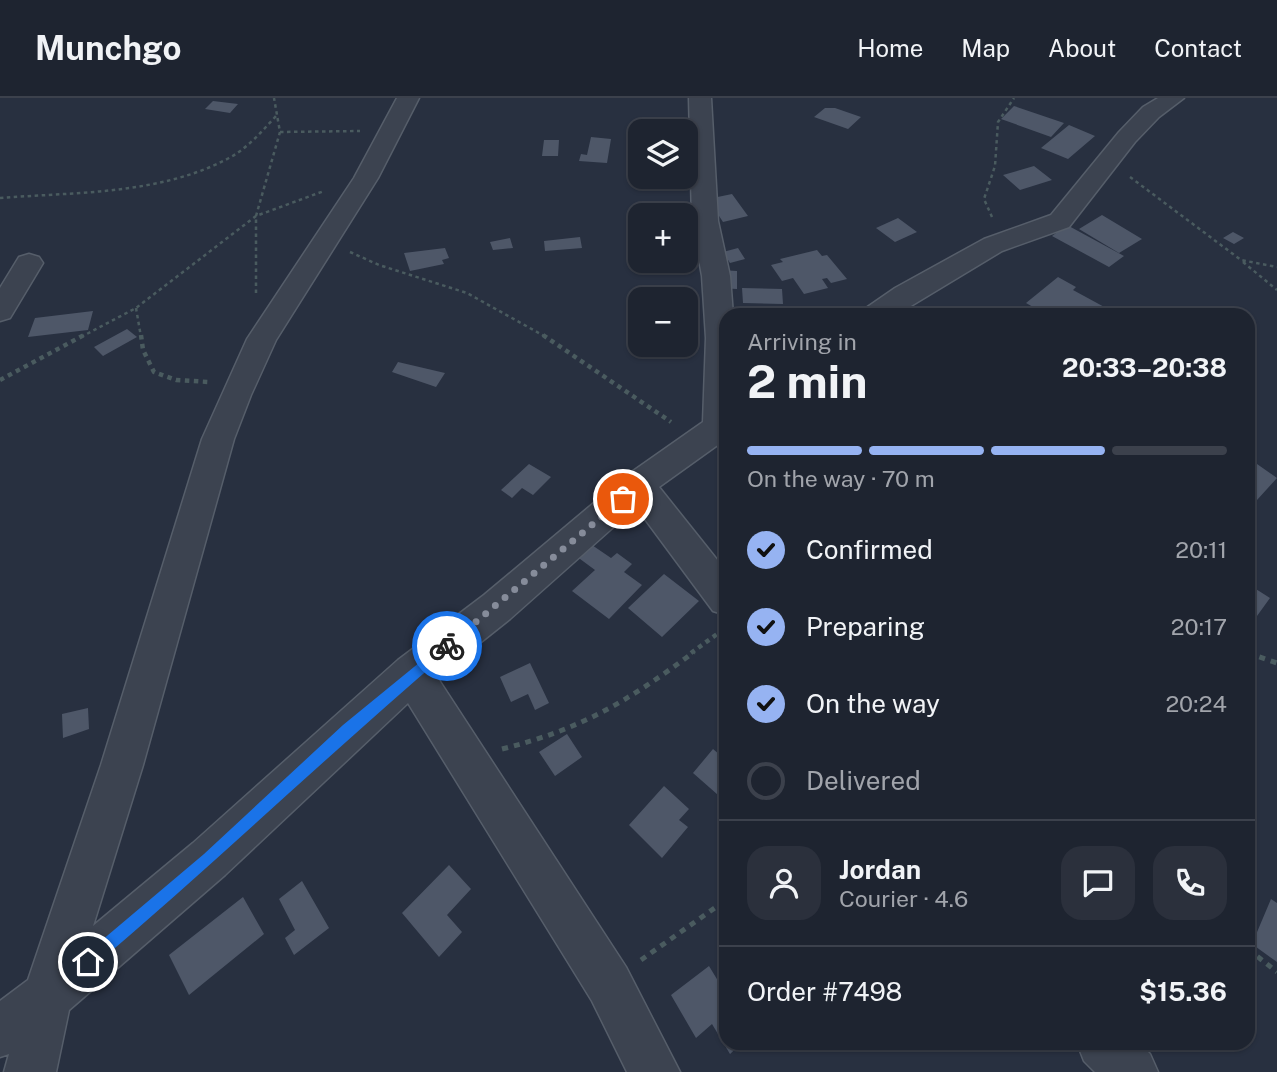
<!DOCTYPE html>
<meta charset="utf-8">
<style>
:root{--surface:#1e2430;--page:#2b303c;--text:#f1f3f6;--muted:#a1a4ab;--line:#3c414c;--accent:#96b3f2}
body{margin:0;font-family:"Public Sans",sans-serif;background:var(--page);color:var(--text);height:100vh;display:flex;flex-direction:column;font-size:26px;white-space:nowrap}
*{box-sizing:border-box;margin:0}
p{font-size:23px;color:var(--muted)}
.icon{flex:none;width:38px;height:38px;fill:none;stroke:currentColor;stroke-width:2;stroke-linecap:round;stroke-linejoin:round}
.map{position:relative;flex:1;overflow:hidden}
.details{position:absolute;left:719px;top:210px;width:536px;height:742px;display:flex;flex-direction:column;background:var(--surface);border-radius:21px;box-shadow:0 2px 5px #0004,0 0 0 2px var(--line)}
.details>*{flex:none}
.tools{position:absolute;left:628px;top:21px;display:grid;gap:14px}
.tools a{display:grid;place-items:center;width:70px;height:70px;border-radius:14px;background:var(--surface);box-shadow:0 2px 5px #0004,0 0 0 2px var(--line);font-size:35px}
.pin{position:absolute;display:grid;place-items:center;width:60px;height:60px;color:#fff;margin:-30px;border:4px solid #fff;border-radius:50%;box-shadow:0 2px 7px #0007}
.courier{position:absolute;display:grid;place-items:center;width:70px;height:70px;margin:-35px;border:5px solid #1a73e8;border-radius:50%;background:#fff;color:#222;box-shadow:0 2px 9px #0007}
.summary em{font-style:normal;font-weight:700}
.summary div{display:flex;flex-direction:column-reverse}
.summary{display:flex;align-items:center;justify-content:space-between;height:119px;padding:0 28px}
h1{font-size:46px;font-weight:700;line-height:52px}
.bar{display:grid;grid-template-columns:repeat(4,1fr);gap:10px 7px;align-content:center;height:84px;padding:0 28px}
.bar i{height:9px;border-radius:5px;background:var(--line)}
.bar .on{background:var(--accent)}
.bar p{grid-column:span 4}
.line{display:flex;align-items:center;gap:18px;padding:0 28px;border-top:2px solid var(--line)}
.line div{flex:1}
.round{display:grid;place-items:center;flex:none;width:74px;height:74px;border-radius:21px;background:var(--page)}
ol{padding:0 28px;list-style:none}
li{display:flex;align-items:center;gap:21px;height:77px}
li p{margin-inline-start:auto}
li .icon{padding:7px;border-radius:50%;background:var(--accent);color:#111;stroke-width:4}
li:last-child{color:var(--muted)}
li i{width:38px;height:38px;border:4px solid var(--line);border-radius:50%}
header{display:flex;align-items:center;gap:42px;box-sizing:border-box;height:98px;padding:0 35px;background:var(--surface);border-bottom:2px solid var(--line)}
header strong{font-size:33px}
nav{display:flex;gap:38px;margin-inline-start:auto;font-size:24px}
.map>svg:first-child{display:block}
.building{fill:#4e5768}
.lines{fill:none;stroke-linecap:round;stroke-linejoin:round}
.minor-casing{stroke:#565e6a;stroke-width:3}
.path-far2{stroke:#4a5b5f;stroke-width:2.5;stroke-dasharray:3.5 3.5;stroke-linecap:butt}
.path-far1{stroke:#4a5b5f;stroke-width:4.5;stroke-dasharray:4.5 4.5;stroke-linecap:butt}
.path{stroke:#4a5b5f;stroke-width:5;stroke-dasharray:6 6;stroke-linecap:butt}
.minor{fill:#3c4350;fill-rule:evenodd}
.route{fill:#1a73e8}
.done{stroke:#868c9a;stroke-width:7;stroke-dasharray:0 12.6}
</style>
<header>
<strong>Munchgo</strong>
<nav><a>Home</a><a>Map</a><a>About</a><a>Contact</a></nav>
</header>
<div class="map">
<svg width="1277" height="974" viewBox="0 0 1277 974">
<rect width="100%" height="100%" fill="#283040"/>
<!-- building -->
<path class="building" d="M213 3 238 6 230 15 205 11Z
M1014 8 1064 25 1051 39 1001 21Z
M825 10H835L861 19 848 31 814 19Z
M1069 27 1095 38 1068 61 1041 50Z
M591 39 611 41 607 65 579 63 581 56 587 57Z
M544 42H559L558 58H542Z
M1034 68 1052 82 1020 92 1003 77Z
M732 96 748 118 723 124 708 101Z
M657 110 679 111 678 117H656Z
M1102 117 1142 141 1119 155 1079 131Z
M898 120 917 134 895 144 876 130Z
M1067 127 1124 158 1109 169 1052 138Z
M1233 134 1244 140 1234 146 1223 140Z
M580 139 582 150 545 153 544 143Z
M510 140 513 150 493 152 490 144Z
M686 148 689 170H660V163H686Z
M445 150 449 160 442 162 444 166 410 173 404 155Z
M738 150 745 161 730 165 723 154Z
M817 152 822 158 827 157 847 181 831 185 827 180 822 181 828 190 804 196 793 180 782 183 771 167 783 164 780 161Z
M719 172 737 173V191L718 190Z
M1058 179 1076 189 1073 192 1119 217H1047L1026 205Z
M742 190 782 191 783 206 743 205Z
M93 213 88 232 28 239 35 220Z
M127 231 137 239 103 258 94 249Z
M398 264 445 275 436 289 392 274Z
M529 366 551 379 533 397 522 390 512 400 501 392Z
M1257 366 1277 380 1257 402 1248 396V375Z
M589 445 611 460 617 455 632 466 624 474 642 487 609 521 572 493 595 472 576 458Z
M664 476 699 503 662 539 628 510Z
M1248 486 1270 500 1257 518 1248 512Z
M530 565 549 605 535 612 528 596 511 604 500 579Z
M88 610 89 631 63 640 62 616Z
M567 636 582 659 555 678 539 654Z
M713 651 726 662V704L693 675Z
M664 688 689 711 679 722 688 729 662 760 629 727Z
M449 767 471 791 447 817 462 834 439 859 402 815Z
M302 783 329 830 294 857 285 840 295 832 279 801Z
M243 799 264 836 189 897 169 857Z
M1271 801 1277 805V864L1252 846Z
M709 868 726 896V945H742L730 956 712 926 696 940 671 897Z"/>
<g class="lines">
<!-- minor casing -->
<g class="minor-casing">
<path id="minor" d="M397 0H419L378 80 276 242 251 297 234 341 143 667 93 828 193 745 398 562 484 497 626 378 703 324 706 240 702 178 692 123 689 0H711L718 123 730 178 733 217H726V341L659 389 726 473V517L713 513 636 409 510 521 437 579 626 869 680 974H627L592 903 408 605 225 777 69 912 56 974H4L9 956 0 959V903L28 882 101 667 202 341 247 241 354 80Z
M1158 0H1184L1159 19 1135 44 1069 129 1002 153 896 217H862L866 210 895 190 984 141 1051 117 1119 34 1143 9Z
M29 156 39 159 43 165 10 220 0 223V190L19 159Z
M1077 945H1139L1150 956 1158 974H1095L1084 963Z"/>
</g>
<!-- path-far2 -->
<path class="path-far2" d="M280 34 360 33
M1130 79 1241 162 1277 169
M0 100C75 94 160 97 229 60 248 50 262 33 277 17
M992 119 984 101 995 68 998 24 1014 0
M350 154 379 167 467 195 546 239
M1243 164 1277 192
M256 195V118L280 34 274 0
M136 210 141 239
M81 239 136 210 256 118 324 93"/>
<!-- path-far1 -->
<path class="path-far1" d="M141 237 143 252 154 274 176 282 209 284
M543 237 671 324
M0 282 84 237
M691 555 720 534"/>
<!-- path -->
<path class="path" d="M1248 555 1277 565
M502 651C582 631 628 603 694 554
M1248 851 1277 874
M641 862 726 802"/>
<!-- minor -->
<use href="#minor" class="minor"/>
</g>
<!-- route -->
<path class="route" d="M447 542 451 544V552C330 655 214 766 93 869H82V859L204 756 343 627Z"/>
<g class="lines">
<!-- done -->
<path class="done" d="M447 548 623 401"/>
</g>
</svg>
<div class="tools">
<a><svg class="icon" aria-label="layers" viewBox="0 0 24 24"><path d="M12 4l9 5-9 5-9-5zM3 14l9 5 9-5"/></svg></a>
<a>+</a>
<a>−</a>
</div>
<div class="pin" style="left:623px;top:401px;background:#ea580c"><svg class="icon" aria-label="bag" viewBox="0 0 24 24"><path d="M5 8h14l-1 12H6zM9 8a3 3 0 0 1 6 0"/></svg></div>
<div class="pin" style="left:88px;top:864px;background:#1f2937"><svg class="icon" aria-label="home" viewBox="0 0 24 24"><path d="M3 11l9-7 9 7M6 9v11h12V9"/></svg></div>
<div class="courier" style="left:447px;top:548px"><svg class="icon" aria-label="bike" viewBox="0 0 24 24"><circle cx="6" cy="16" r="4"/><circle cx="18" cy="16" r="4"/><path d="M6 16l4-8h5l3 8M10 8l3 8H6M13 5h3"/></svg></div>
<section class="details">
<div class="summary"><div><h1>2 min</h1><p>Arriving in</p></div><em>20:33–20:38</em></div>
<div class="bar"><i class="on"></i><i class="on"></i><i class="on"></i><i></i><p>On the way · 70 m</p></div>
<ol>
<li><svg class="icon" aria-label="check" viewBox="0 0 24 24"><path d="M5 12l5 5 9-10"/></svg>Confirmed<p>20:11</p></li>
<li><svg class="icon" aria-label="check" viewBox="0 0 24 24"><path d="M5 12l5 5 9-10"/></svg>Preparing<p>20:17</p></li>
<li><svg class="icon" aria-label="check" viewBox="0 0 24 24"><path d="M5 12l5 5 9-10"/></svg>On the way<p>20:24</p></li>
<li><i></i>Delivered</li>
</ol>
<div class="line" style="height:126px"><a class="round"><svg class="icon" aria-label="person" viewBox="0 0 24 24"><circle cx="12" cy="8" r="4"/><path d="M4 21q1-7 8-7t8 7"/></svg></a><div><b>Jordan</b><p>Courier · 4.6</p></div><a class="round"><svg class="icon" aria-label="chat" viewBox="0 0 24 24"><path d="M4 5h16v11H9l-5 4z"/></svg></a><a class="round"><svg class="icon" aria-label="phone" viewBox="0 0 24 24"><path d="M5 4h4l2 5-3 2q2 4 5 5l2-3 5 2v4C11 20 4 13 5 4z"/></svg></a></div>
<div class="line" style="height:91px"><div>Order #7498</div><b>$15.36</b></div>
</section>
</div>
